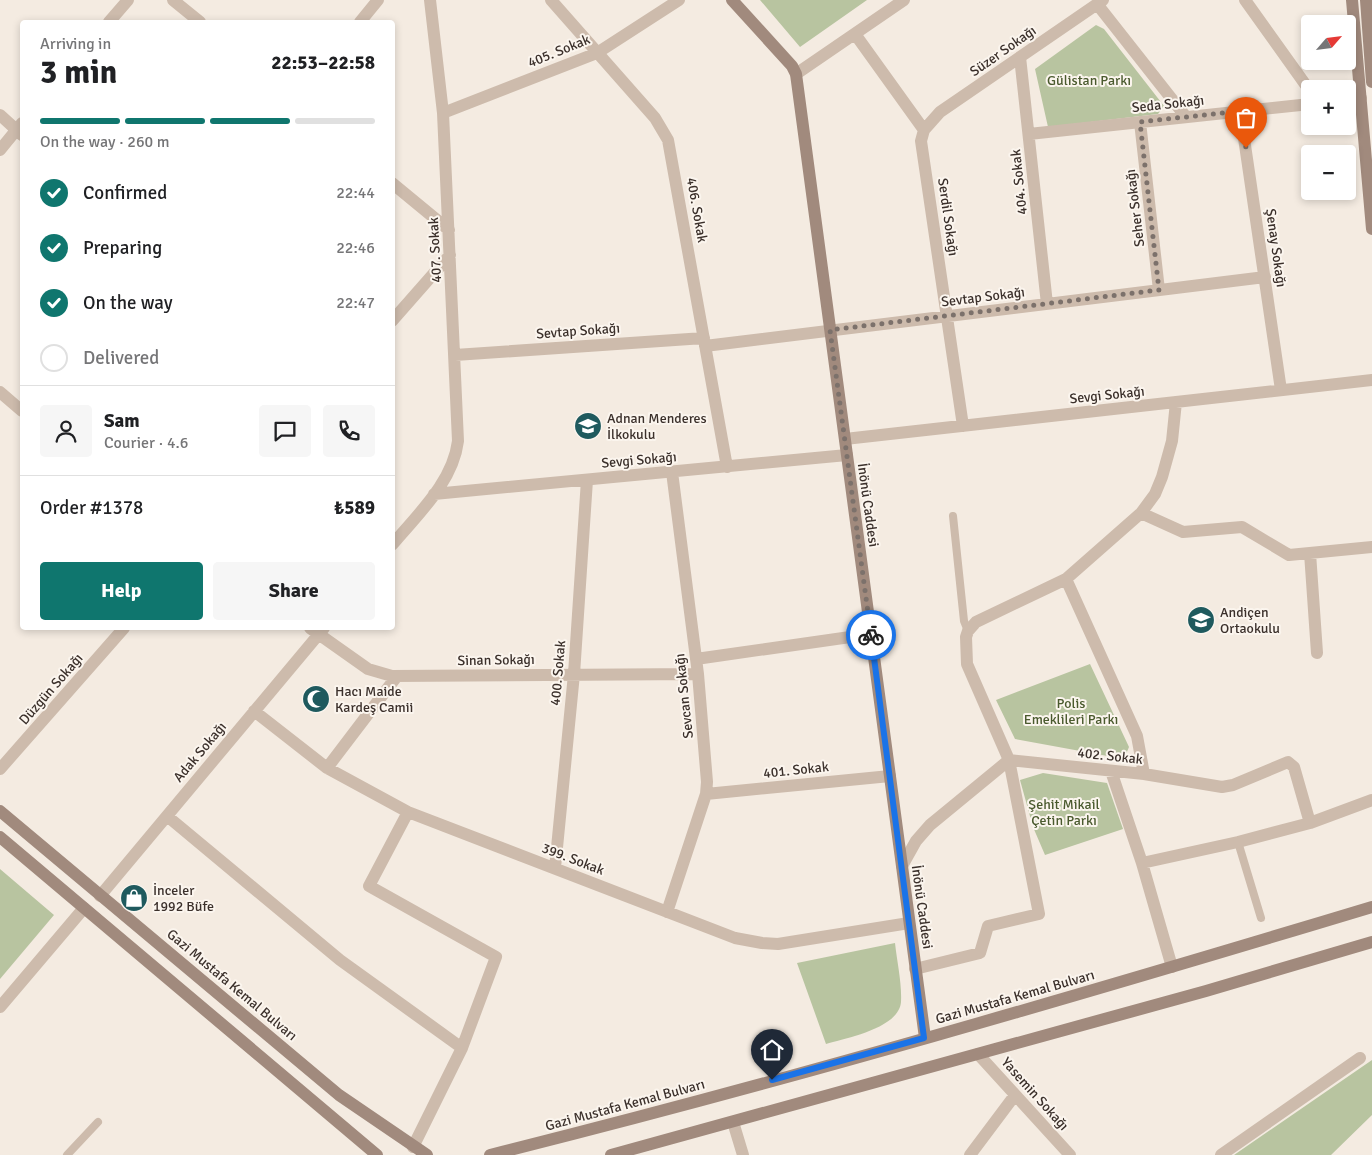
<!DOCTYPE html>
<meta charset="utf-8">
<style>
:root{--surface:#fff;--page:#f6f6f6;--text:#202124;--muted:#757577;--line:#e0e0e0;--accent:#0f766e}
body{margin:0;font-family:Signika,sans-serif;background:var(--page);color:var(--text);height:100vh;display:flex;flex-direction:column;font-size:19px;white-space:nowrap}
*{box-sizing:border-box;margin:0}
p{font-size:16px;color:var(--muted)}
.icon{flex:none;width:28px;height:28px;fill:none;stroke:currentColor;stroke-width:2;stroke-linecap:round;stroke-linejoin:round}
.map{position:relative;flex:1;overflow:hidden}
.details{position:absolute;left:20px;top:20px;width:375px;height:610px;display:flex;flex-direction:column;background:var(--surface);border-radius:5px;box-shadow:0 2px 8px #0003}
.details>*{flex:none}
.needle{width:32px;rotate:62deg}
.controls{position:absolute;left:1301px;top:15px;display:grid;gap:10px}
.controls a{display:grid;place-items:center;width:55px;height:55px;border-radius:5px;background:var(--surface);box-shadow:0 2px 8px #0003;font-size:25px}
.pin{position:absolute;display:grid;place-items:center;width:42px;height:42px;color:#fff;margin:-51px -21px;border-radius:50% 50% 50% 0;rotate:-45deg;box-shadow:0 0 5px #0007}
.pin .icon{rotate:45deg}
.courier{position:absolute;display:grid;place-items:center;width:50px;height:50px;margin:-25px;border:4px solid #1a73e8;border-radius:50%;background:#fff;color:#222;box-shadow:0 1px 6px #0007}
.summary em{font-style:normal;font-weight:800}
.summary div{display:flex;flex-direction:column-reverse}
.summary{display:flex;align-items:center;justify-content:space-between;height:85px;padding:0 20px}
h1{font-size:32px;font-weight:800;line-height:38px}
.bar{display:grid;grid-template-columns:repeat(4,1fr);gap:8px 5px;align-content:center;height:60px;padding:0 20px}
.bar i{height:6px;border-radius:4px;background:var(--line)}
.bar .selected{background:var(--accent)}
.bar p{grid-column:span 4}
.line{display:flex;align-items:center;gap:12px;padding:0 20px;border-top:1px solid var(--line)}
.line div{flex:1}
.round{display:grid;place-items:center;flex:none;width:52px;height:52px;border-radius:5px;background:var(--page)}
ol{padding:0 20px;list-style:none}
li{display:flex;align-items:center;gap:15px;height:55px}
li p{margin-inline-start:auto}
li .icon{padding:5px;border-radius:50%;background:var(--accent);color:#fff;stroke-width:4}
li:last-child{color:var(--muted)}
li i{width:28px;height:28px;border:2px solid var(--line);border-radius:50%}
.primary-button{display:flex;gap:10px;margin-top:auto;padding:10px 20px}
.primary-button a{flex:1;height:58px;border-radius:5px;background:var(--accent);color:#fff;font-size:20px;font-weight:800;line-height:58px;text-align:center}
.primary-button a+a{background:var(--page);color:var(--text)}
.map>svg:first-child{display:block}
.green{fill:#b8c4a0}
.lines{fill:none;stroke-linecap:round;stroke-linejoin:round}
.lane{stroke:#cdbbac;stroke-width:8}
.street{stroke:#cdbbac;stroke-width:12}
.secondary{stroke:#a18a7d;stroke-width:12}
.done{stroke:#7c716b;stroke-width:5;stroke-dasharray:0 9}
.route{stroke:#1a73e8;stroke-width:6}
.labels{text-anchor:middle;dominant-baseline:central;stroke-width:4;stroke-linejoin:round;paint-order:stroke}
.street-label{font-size:14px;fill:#3b302b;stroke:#fbf5ee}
.park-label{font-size:14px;fill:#4a5a2e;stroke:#fbf5ee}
.poi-label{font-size:14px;fill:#3b302b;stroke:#fbf5ee;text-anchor:start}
</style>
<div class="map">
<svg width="1372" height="1155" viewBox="0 0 1372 1155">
<rect width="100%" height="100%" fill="#f4ebe1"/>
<!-- green -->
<path class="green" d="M760 0H867L800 47Z
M1096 25 1104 29 1164 106 1158 114 1048 127 1035 69Z
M1090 664 1129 747 1124 759 1015 739 996 700Z
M1043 773 1107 783 1123 829 1045 855 1033 827 1020 780Z
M0 869 54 915 0 979Z
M895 943C897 962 902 983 901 1002 899 1028 847 1038 826 1044L797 963Z
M1372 1060V1115L1331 1155H1234Z"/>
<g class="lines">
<!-- lane -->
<path class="lane" d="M953 516 964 621 968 631
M1238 842 1261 918
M67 1155 98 1122"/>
<!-- street -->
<path class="street" d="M173 0 200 22
M551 0 655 118 668 140 727 467
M1245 0 1310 91
M1097 4 1186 117
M109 22 128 0
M360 22 378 0
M855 34 924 130 921 141 963 426
M1020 57 1047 304
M796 74 904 0
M1348 100 1361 98
M1240 111 1281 390
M443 113 597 53 679 0
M0 115 22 135
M1140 122 1159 290
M924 130 940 112 1103 0
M1029 134 1310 104
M0 150 22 123
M392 183 449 230
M392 321 450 255
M705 346 1265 277
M455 355 704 338
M0 392 22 411
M845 439 1372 380
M434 494 847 455
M1141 513 1183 532 1242 527 1289 555 1372 547
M392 545C418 514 453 482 458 441L443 113 430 0
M1310 553 1317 653
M1066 579 1137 736 1144 774
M310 628 368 669 392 676 698 674
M696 659 871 634
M254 711 327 768 408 812 735 938 762 943 778 944 909 923
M327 768 397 676
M0 769 124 628
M1111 771 1142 863 1172 967
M706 794 890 776
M408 812 369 886 496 957 462 1048
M167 816 340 960 462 1048 413 1147
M1142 863 1238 842 1310 823 1372 800
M902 866 916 841 930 825 1009 760 1144 774 1222 787 1233 785 1288 762 1294 767 1310 823
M555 868 574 674 587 480
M100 896 324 628
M667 912 706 794 707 782 698 674 672 472
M915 969 980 953 988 926 1039 914 1009 760 967 664 966 637 968 631 976 622 1066 579 1141 513 1155 494 1162 477 1172 441 1176 402
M0 1007 84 908
M978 1054 1070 1155
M733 1122 743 1155
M970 1155 1015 1095
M1221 1155 1360 1058"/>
<!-- secondary -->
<path class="secondary" d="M732 0 792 66 796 74 925 1038
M1352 0 1372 229
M1366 0 1372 82
M0 811 339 1095 427 1155
M0 837 377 1155
M490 1155C787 1081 1080 995 1372 907
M611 1155 1206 991 1372 942"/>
</g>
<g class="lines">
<!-- done -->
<path class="done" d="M871 635 830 330 1159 290 1140 122 1240 111 1246 148"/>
<!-- route -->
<path class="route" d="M772 1080 924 1038 871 635"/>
</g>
<!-- icons -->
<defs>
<g id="school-disc" transform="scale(1.4375)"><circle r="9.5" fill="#1f5a5e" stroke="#fbf5ee"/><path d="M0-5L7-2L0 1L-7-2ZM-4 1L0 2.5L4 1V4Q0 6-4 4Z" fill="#fff"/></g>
<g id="mosque-disc" transform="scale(1.4375)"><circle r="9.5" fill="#1f5a5e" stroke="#fbf5ee"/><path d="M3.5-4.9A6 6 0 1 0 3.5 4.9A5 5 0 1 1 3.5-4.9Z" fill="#fff"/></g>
<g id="shop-disc" transform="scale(1.4375)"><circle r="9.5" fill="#1f5a5e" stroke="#fbf5ee"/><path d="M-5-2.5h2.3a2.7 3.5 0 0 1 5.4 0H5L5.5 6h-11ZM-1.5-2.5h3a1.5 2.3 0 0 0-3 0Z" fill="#fff"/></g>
</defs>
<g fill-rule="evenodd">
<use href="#school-disc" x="588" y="426"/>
<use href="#school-disc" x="1201" y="620"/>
<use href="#mosque-disc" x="316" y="699"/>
<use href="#shop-disc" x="134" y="898"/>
</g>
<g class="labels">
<!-- street labels -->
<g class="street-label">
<text transform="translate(559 51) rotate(-22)">405. Sokak</text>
<text transform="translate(1003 51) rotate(-35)">Süzer Sokağı</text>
<text transform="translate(1168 104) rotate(-6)">Seda Sokağı</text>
<text transform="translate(1019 182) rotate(-96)">404. Sokak</text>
<text transform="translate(1135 208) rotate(-97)">Seher Sokağı</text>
<text transform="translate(697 210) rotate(80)">406. Sokak</text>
<text transform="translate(948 217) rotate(82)">Serdil Sokağı</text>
<text transform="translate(1276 248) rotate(82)">Şenay Sokağı</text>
<text transform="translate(435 250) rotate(-93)">407. Sokak</text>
<text transform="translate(983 297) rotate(-7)">Sevtap Sokağı</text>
<text transform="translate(578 331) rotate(-4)">Sevtap Sokağı</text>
<text transform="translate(1107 395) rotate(-6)">Sevgi Sokağı</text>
<text transform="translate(639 460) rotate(-5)">Sevgi Sokağı</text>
<text transform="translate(868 505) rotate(82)">İnönü Caddesi</text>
<text transform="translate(496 660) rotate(-1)">Sinan Sokağı</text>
<text transform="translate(558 673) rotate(-85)">400. Sokak</text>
<text transform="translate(51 689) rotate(-49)">Düzgün Sokağı</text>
<text transform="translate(684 696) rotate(-96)">Sevcan Sokağı</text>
<text transform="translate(200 752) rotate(-50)">Adak Sokağı</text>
<text transform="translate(1110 756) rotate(6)">402. Sokak</text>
<text transform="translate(796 770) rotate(-6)">401. Sokak</text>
<text transform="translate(573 859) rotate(21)">399. Sokak</text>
<text transform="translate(922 907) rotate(82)">İnönü Caddesi</text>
<text transform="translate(232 985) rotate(40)">Gazi Mustafa Kemal Bulvarı</text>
<text transform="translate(1015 997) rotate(-16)">Gazi Mustafa Kemal Bulvarı</text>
<text transform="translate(1035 1094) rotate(48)">Yasemin Sokağı</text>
<text transform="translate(625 1105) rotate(-15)">Gazi Mustafa Kemal Bulvarı</text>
</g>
<!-- park labels -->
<g class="park-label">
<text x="1089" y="80">Gülistan Parkı</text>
<text x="1071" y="703">Polis<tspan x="1071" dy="16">Emeklileri Parkı</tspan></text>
<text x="1064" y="804">Şehit Mikail<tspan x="1064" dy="16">Çetin Parkı</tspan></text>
</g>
<!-- poi labels -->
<g class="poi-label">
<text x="607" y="418">Adnan Menderes<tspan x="607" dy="16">İlkokulu</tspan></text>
<text x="1220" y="612">Andiçen<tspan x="1220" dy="16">Ortaokulu</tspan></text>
<text x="335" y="691">Hacı Maide<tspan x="335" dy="16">Kardeş Camii</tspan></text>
<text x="153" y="890">İnceler<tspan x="153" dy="16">1992 Büfe</tspan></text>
</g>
</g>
</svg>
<div class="controls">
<a><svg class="needle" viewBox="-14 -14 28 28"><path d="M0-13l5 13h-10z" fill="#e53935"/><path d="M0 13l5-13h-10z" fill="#757577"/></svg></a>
<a>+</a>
<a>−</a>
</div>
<div class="pin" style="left:1246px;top:148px;background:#ea580c"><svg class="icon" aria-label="bag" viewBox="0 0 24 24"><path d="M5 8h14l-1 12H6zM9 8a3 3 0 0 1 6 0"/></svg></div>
<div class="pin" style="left:772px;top:1080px;background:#1f2937"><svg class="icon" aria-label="home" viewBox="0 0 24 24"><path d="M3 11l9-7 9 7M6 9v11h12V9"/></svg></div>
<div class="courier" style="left:871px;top:635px"><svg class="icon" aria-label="bike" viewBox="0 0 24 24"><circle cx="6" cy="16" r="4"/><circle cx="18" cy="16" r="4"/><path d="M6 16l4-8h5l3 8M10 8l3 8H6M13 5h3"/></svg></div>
<section class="details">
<div class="summary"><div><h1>3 min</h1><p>Arriving in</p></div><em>22:53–22:58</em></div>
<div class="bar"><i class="selected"></i><i class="selected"></i><i class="selected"></i><i></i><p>On the way · 260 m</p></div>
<ol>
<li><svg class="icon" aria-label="check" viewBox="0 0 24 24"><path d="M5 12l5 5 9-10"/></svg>Confirmed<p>22:44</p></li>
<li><svg class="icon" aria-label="check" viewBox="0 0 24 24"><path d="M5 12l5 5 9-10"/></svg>Preparing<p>22:46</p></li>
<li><svg class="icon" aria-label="check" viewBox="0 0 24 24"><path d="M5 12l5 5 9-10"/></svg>On the way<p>22:47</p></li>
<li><i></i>Delivered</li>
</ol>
<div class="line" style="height:90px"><a class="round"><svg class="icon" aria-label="person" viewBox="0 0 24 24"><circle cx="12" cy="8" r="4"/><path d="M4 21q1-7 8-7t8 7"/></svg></a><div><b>Sam</b><p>Courier · 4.6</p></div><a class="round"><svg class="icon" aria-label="chat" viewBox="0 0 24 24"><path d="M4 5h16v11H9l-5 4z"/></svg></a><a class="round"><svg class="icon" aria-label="phone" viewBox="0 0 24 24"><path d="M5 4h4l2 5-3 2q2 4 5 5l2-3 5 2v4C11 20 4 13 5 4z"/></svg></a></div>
<div class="line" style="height:65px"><div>Order #1378</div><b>₺589</b></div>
<div class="primary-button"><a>Help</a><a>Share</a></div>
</section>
</div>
